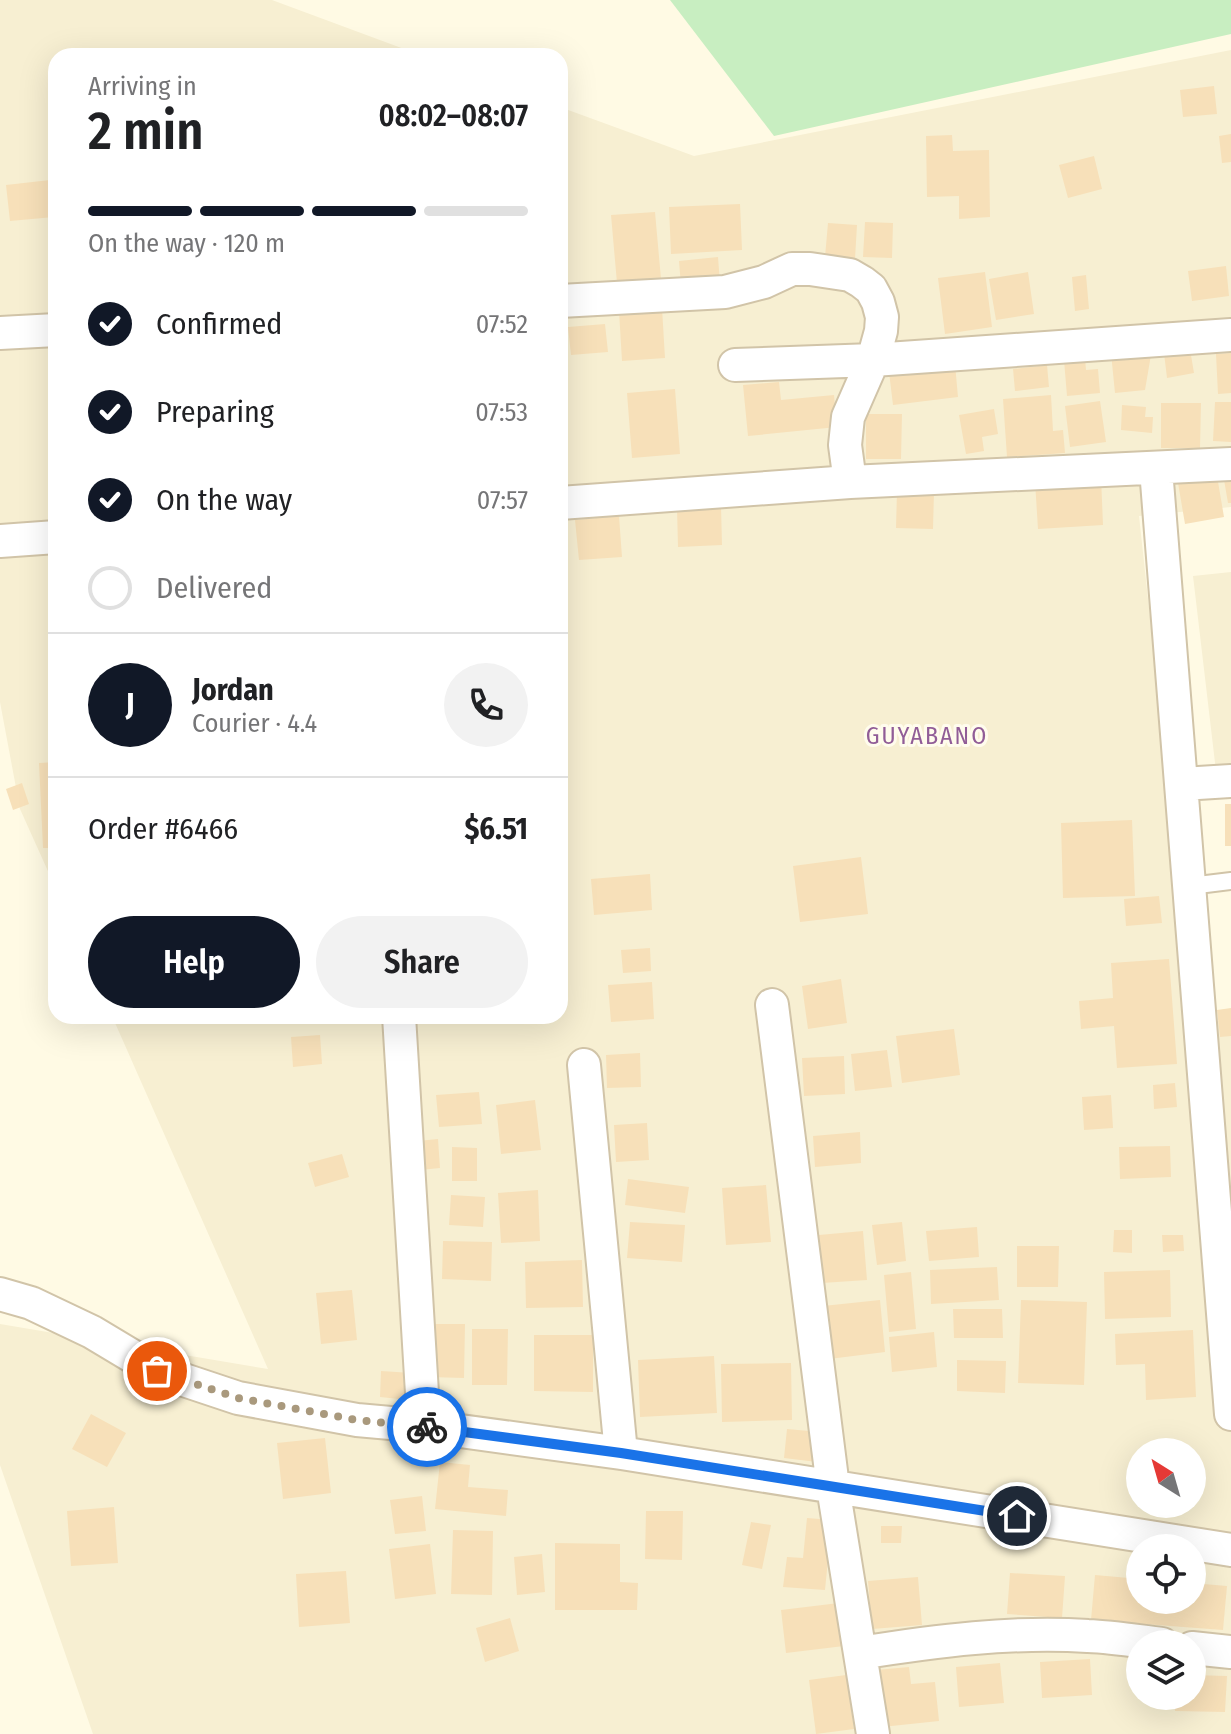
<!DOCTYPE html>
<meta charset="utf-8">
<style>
:root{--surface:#fff;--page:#f2f2f2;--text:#202124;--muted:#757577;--line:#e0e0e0;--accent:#111827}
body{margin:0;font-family:"Fira Sans Condensed",sans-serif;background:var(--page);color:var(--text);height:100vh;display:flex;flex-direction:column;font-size:30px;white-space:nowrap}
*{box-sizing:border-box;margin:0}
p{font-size:26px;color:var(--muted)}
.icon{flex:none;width:44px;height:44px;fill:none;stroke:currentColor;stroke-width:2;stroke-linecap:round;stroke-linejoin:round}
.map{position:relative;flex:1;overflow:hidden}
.sheet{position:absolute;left:48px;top:48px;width:520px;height:976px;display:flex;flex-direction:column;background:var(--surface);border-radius:24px;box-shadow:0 8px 32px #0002}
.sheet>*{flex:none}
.needle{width:52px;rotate:323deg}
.fabs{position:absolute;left:1126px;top:1438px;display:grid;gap:16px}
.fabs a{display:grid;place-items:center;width:80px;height:80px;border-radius:50%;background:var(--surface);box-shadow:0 8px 32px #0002;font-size:40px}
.pin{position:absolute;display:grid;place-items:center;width:68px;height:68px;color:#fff;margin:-34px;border:4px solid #fff;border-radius:50%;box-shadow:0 2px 8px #0007}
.courier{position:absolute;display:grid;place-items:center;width:80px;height:80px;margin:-40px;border:6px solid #1a73e8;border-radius:50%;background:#fff;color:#222;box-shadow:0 2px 10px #0007}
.headline em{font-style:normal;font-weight:600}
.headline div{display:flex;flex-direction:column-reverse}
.headline{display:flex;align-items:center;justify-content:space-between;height:136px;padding:0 40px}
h1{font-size:52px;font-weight:600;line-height:60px}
.bar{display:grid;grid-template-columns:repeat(4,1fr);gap:12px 8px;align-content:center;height:96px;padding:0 40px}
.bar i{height:10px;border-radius:6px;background:var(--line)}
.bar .active{background:var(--accent)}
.bar p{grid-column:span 4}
.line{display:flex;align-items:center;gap:20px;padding:0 40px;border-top:2px solid var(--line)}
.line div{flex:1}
.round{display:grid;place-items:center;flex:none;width:84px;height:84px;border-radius:42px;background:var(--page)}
ol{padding:0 40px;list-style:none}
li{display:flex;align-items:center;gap:24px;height:88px}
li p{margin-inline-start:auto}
li .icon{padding:8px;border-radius:50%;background:var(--accent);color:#fff;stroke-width:4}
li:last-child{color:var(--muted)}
li i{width:44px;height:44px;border:4px solid var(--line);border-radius:50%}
.cta{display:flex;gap:16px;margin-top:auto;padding:16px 40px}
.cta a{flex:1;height:92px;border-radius:48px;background:var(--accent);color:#fff;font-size:32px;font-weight:600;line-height:92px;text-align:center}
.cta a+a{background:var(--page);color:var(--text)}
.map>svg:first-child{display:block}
.residential{fill:#f7efd2;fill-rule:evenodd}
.green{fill:#c8eec1}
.building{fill:#f7e0b9}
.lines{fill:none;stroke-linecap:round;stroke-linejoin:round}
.lane-casing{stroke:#d1c4a8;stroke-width:20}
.street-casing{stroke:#d1c4a8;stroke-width:36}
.lane{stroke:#fff;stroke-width:16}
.street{stroke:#fff;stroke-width:32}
.done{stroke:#a9997d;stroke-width:8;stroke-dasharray:0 14.4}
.route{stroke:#1a73e8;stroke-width:10}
.labels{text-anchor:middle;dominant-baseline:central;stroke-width:6;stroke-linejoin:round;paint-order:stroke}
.neighbourhood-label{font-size:24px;letter-spacing:2px;fill:#915d97;stroke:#fffced}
</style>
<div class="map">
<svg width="1231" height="1734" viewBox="0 0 1231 1734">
<rect width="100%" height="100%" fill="#fffae4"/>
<!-- residential -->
<path class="residential" d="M0 0H272L423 56H56V889L20 809 0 702Z
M1231 50V507L1139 516 1194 1023 1231 1020V1734H93L0 1465V1324L268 1369 112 1016H560V107L694 156ZM1140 1452H1192V1504H1140ZM1140 1548H1192V1600H1140ZM1140 1644H1192V1696H1140Z
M1231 572V770L1216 771 1193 576Z"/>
<!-- green -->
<path class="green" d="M670 0H1231V34L774 136Z"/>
<!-- building -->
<path class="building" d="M1214 86 1217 114 1183 117 1180 90Z
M1231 134V162L1222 163 1219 136Z
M952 135 953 151 989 150 990 217 959 219V196L927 197 926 136Z
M1094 156 1102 189 1068 198 1059 165Z
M50 180 54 217 10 221 6 185Z
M740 204 742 250 671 254 669 207Z
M655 212 661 279 617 283 611 215Z
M865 222 893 223 892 258 863 257Z
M828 223 857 225 855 259 825 257Z
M718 257 720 283 681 286 679 261Z
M1226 266 1229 296 1192 301 1188 271Z
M985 272 992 327 945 334 938 278Z
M1028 272 1034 314 996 320 989 279Z
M1086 275 1089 309 1075 311 1072 277Z
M662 308 665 358 622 361 619 311Z
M605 324 608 352 571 355 568 327Z
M1152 349 1145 390 1115 393 1111 353Z
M1190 349 1194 373 1167 378 1164 353Z
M1231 353V393L1218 394 1216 354Z
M1085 358 1086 370 1098 369 1100 393 1067 396 1064 360Z
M955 364 958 397 893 405 889 372Z
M1047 365 1049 387 1015 391 1013 369Z
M779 382 781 400 834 395 837 427 748 436 743 385Z
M675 389 680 454 632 458 627 393Z
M1051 395 1053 431 1063 430 1065 453 1007 457 1003 399Z
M1100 401 1106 442 1070 447 1065 406Z
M1215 402H1231V442L1213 441Z
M1161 403H1201L1200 448H1161Z
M1122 405 1146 407 1145 417H1153L1152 433 1121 430Z
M994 409 998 434 982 437 984 451 966 454 959 415Z
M866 414H902L901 459H866Z
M1216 470 1224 517 1185 524 1177 477Z
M1231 472V503H1228L1223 474Z
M1101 477 1103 525 1038 529 1035 481Z
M897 491 934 492 933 529 896 528Z
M721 506 722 545 678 547 677 508Z
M619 516 622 557 579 560 575 520Z
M56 762V848H43L39 763Z
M22 783 29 804 13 810 6 789Z
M1225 804H1231V846H1225Z
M1132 820 1135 896 1063 898 1061 823Z
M861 857 868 914 800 922 793 866Z
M650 874 652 910 594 915 591 879Z
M1159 896 1162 923 1126 926 1124 899Z
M650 948 651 971 623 973 621 950Z
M1169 959 1177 1064 1117 1068 1114 1026 1081 1029 1079 1001 1113 998 1111 963Z
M841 979 847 1023 808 1029 802 986Z
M652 982 654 1019 611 1022 608 985Z
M1231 1008V1036L1220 1037 1217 1010Z
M954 1029 960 1075 902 1083 896 1036Z
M320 1035 322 1064 293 1067 291 1037Z
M887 1050 892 1087 855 1091 851 1054Z
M640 1053 641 1087 607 1088 606 1055Z
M844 1056 845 1094 804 1096 802 1058Z
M1175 1083 1177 1107 1154 1109 1153 1085Z
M479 1092 482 1124 439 1127 436 1095Z
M1111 1095 1113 1128 1084 1130 1082 1097Z
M535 1100 541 1150 501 1154 496 1105Z
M647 1123 649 1160 616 1162 614 1125Z
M860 1132 861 1163 815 1167 813 1136Z
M438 1139 440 1168 420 1170 418 1141Z
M1170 1146 1171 1177 1120 1179 1119 1147Z
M452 1147 477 1148V1181H452Z
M342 1154 349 1177 315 1187 308 1163Z
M628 1179 689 1187 685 1213 625 1205Z
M766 1185 771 1242 726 1245 722 1188Z
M538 1190 540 1241 501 1243 498 1193Z
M451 1195 485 1197 483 1227 449 1225Z
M630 1222 685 1225 682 1262 627 1258Z
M902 1222 906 1261 877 1265 872 1225Z
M977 1227 979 1257 929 1261 926 1231Z
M1114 1230H1132V1253L1113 1252Z
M863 1231 867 1280 822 1283 819 1235Z
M1162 1235H1183L1184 1251 1163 1252Z
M443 1241 492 1242 491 1281 442 1279Z
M1017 1246H1059L1058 1287H1017Z
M582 1260 583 1307 526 1308 525 1262Z
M997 1267 999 1300 931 1304 930 1270Z
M1170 1270 1171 1317 1105 1319 1104 1272Z
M911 1272 916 1329 889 1332 884 1275Z
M352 1290 357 1340 321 1344 316 1293Z
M880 1300 885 1352 829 1359 823 1306Z
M1021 1300 1087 1302 1084 1385 1018 1383Z
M953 1309H1002L1003 1338H954Z
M430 1324H465L464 1378 429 1377Z
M472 1329H508L507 1385H472Z
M1193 1330 1196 1397 1146 1400 1145 1364 1116 1365 1115 1334Z
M934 1332 937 1367 892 1372 889 1337Z
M534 1335H593V1392L534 1391Z
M714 1356 717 1413 640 1417 638 1360Z
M957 1360 1006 1361 1005 1393 957 1391Z
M791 1363 792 1420 722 1422 721 1364Z
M381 1371 412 1373 409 1400 380 1397Z
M91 1414 126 1433 107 1467 72 1449Z
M787 1429 820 1432 817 1462 784 1458Z
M325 1438 331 1493 283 1499 277 1443Z
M440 1462 470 1465 468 1487 508 1490 506 1516 435 1509Z
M422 1496 426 1531 395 1534 390 1500Z
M114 1507 118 1563 71 1566 67 1511Z
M646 1511H683L682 1560 645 1559Z
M807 1518 832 1520 825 1590 783 1587 787 1557 803 1558Z
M751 1522 771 1525 762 1569 742 1565Z
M881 1526H902L901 1543H881Z
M453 1530 493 1531 492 1595 451 1594Z
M555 1543 620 1544V1582L638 1583 637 1610H555Z
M430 1544 436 1594 395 1599 389 1549Z
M542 1554 545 1592 517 1595 514 1557Z
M346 1571 350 1623 299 1627 296 1574Z
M1010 1573 1065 1576 1062 1618 1007 1614Z
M1095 1575 1140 1579V1600H1192V1583L1227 1586 1223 1630 1091 1620Z
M918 1577 922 1625 872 1629 868 1581Z
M839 1603 844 1646 786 1653 781 1610Z
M510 1618 519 1651 485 1662 476 1628Z
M1090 1659 1092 1695 1042 1698 1040 1662Z
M1000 1663 1004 1703 959 1707 956 1667Z
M909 1667 911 1684 935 1682 939 1721 882 1727 876 1670Z
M846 1675 854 1729 816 1734 809 1680Z
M1192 1675 1227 1676 1225 1712 1175 1711 1176 1696H1192Z"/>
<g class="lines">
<!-- lane casing -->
<g class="lane-casing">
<path id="lane" d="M1190 886 1231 881"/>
</g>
<!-- street casing -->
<g class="street-casing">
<path id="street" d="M560 301 725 292 764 282 792 269H810L850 275 862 282 871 289 878 302 882 317 881 331 873 360 848 417 845 445 850 482 1231 464
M0 333 56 330
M735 365 873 360 1231 335
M1156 469 1231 1414
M560 503 850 482
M0 541 56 537
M1182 784 1231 781
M772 1005 833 1487 873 1734
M399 1016 424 1426
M584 1065 621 1453
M0 1294 31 1303 92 1332 157 1371 238 1398 357 1420 424 1426 621 1453 1231 1550
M1192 1648 1231 1652
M860 1653C935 1641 1013 1631 1088 1636 1113 1637 1137 1641 1162 1644"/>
</g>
<!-- lane -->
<use href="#lane" class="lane"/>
<!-- street -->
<use href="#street" class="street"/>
</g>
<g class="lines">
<!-- done -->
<path class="done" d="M157 1371 238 1398 357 1420 427 1427"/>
<!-- route -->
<path class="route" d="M427 1427 621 1453 1017 1516"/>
</g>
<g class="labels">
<!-- neighbourhood labels -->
<g class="neighbourhood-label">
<text x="927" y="736">GUYABANO</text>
</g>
</g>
</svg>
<div class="fabs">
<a><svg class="needle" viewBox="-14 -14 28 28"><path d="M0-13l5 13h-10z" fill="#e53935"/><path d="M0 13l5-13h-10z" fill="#757577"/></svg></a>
<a><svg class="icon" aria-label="locate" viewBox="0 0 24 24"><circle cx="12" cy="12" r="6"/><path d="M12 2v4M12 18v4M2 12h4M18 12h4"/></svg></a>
<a><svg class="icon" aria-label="layers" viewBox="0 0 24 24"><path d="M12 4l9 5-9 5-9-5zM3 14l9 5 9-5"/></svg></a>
</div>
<div class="pin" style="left:157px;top:1371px;background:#ea580c"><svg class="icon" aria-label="bag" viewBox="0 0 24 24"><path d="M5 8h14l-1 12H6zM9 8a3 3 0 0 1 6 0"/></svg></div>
<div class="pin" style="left:1017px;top:1516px;background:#1f2937"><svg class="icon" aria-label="home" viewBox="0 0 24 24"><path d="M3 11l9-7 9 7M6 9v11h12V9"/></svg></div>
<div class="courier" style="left:427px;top:1427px"><svg class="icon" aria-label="bike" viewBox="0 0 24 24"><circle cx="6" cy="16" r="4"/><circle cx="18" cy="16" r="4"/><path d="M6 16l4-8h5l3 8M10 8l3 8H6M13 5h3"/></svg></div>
<section class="sheet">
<div class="headline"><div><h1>2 min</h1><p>Arriving in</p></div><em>08:02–08:07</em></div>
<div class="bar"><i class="active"></i><i class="active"></i><i class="active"></i><i></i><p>On the way · 120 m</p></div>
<ol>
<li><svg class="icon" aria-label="check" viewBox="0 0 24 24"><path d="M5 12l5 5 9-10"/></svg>Confirmed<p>07:52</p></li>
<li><svg class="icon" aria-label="check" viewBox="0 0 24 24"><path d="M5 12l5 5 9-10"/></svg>Preparing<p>07:53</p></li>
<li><svg class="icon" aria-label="check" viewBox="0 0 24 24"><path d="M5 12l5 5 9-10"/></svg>On the way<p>07:57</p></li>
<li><i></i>Delivered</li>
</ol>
<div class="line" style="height:144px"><b class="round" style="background:var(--accent);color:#fff">J</b><div><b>Jordan</b><p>Courier · 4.4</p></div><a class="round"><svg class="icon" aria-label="phone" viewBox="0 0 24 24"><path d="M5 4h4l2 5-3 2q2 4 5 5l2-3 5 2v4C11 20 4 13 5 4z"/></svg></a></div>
<div class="line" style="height:104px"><div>Order #6466</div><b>$6.51</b></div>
<div class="cta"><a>Help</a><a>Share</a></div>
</section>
</div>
